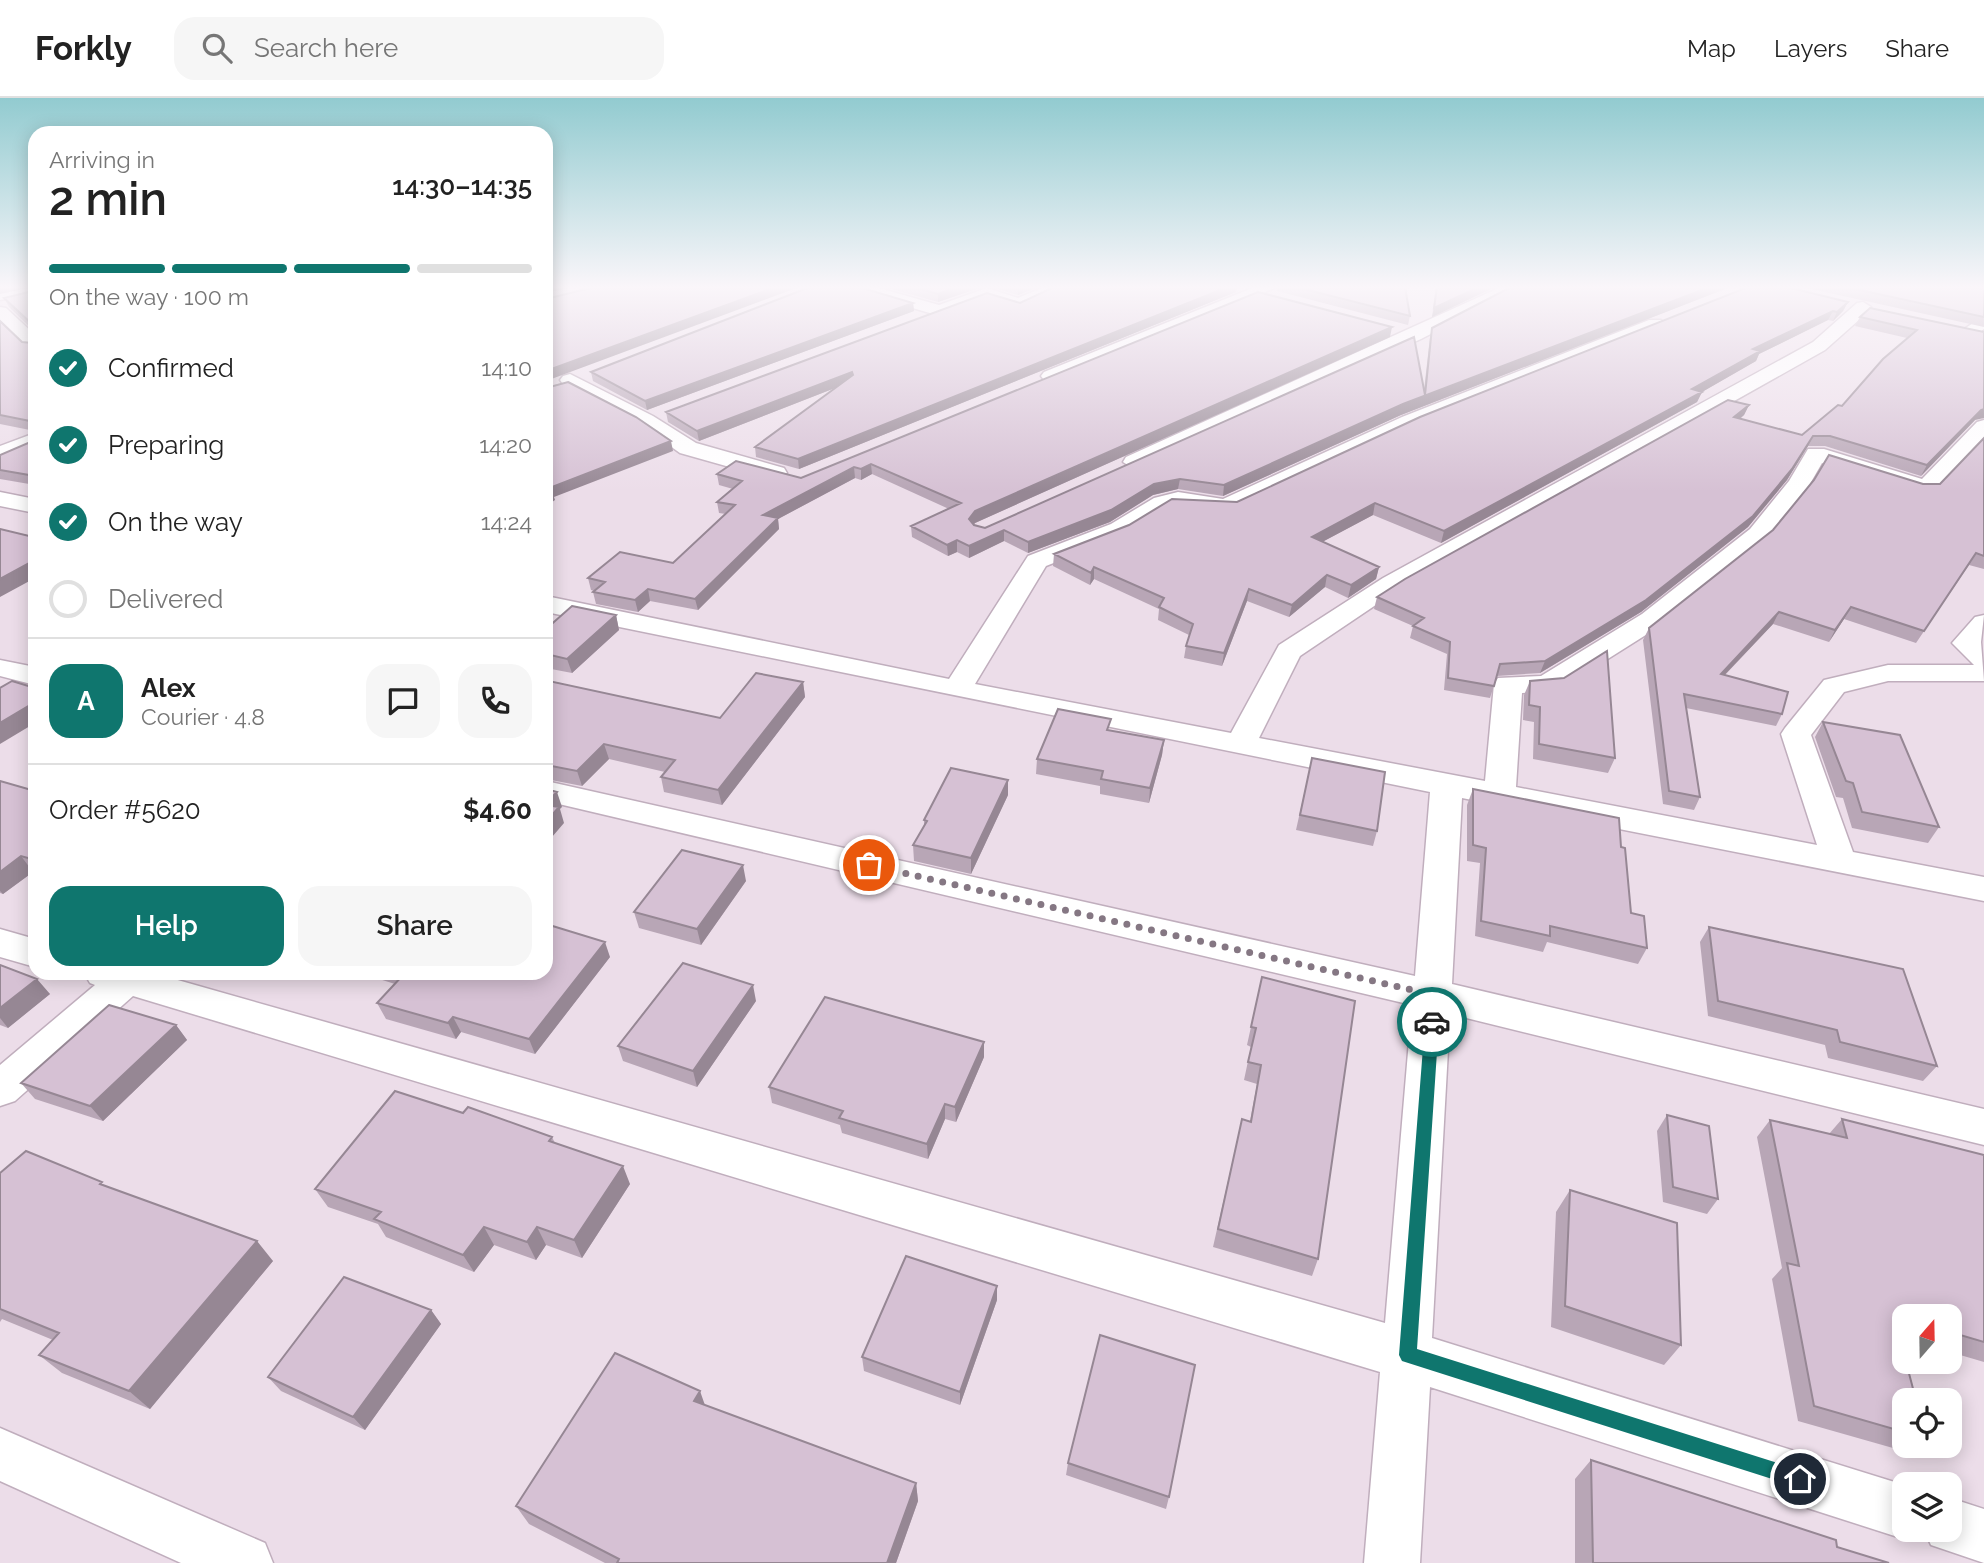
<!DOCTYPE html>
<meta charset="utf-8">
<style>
:root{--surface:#fff;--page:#f6f6f6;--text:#222;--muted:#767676;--line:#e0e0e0;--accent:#0f766e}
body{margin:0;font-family:Raleway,sans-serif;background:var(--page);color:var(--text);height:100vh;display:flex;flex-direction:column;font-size:26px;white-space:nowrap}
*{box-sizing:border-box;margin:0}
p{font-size:23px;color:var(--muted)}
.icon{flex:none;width:38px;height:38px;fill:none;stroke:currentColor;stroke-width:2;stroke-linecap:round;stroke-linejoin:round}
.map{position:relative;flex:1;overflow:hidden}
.side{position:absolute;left:28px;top:28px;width:525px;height:854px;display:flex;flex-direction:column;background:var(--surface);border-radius:21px;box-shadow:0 4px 18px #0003}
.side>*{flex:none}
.needle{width:46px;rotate:20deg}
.buttons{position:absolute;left:1892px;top:1206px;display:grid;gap:14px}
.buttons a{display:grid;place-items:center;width:70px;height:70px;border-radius:14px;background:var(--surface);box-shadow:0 4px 18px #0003;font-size:35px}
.pin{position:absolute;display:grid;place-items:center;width:60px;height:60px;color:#fff;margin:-30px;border:4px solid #fff;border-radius:50%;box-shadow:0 2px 7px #0007}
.courier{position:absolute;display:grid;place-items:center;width:70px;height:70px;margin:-35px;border:5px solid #0f766e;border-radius:50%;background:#fff;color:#222;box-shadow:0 2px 9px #0007}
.head em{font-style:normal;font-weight:600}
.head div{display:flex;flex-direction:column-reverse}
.head{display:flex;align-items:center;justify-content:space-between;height:119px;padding:0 21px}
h1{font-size:46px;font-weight:600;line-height:52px}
.bar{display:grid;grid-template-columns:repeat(4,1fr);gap:10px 7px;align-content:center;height:84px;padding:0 21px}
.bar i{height:9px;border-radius:5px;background:var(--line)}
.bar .current{background:var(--accent)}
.bar p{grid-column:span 4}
.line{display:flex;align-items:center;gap:18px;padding:0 21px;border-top:2px solid var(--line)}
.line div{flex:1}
.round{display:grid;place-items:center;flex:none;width:74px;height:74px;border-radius:21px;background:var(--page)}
ol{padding:0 21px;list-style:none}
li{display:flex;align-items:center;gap:21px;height:77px}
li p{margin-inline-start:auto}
li .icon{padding:7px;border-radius:50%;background:var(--accent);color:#fff;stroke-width:4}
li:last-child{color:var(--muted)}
li i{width:38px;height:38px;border:4px solid var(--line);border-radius:50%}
.action{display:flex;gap:14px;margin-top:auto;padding:14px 21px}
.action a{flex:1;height:80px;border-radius:21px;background:var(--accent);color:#fff;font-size:28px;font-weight:600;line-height:80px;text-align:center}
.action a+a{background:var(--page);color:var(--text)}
header{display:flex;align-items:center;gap:42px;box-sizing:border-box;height:98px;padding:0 35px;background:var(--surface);border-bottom:2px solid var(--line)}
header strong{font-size:33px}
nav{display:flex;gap:38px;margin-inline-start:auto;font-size:24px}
.search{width:490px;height:63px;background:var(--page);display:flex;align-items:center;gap:18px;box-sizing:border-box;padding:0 24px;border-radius:21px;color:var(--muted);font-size:26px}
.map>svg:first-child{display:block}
.residential{fill:#ecdde9;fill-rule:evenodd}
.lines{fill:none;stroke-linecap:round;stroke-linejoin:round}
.minor-casing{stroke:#c0aebd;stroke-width:3}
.minor{fill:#fff;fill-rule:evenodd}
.wall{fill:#b8a6b6}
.shaded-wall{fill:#968794}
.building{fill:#d6c1d4;stroke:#968794;stroke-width:2}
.route{fill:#0f766e}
.done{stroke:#857783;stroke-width:7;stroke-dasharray:0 12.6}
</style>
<header>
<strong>Forkly</strong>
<div class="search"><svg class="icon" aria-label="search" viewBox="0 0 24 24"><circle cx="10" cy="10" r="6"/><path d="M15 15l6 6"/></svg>Search here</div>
<nav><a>Map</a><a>Layers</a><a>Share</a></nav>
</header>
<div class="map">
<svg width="1984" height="1465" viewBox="0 0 1984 1465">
<rect width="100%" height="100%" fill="#f5ebf3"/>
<!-- residential -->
<path class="residential" d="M0 189H35V875H546V189H1984V1465H0ZM1904 1218H1950V1264H1904ZM1904 1302H1950V1348H1904ZM1904 1386H1950V1432H1904Z"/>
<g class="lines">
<!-- minor casing -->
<g class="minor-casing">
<path id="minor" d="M18 189H35V196L0 202V192Z
M849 189H875L939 207 987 190 1018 200 1044 189H1065L1019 211 987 201 940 218 851 192Z
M1255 189H1277L1058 282H1044L1041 278 1044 274Z
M1501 189H1522L1421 241 1142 369 1134 371 1123 364 1126 359Z
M1863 204 1871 209 1869 213 1825 252 1401 490 1300 558 1259 640 1485 683 1494 586 1498 580 1541 578 1642 516 1750 431 1789 383 1808 351H1824L1922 381 1977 324 1984 322V340L1934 394H1918L1822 365 1807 391 1766 441 1660 528 1557 593 1522 595 1516 689 1817 747 1781 636 1785 630 1824 582 1888 567H1974L1952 545 1975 519 1984 517 1981 544 1984 583H1888L1844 594 1811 637 1853 754 1984 779V803L1462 700 1452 886 1984 1011V1047L1450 916 1432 1240 1904 1387V1432H1950V1400L1984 1411V1465L1931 1447 1924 1432 1904 1441 1430 1289 1420 1465H1364L1380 1274 133 898 15 1003 0 1008V967L95 887 90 885 84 875H153L1385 1225 1412 907 546 703V683L1415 878 1430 694 546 514V498L949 581 1028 458 1111 426 1154 400 1178 394 1223 401 1402 319 1649 222H1661L1664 226 1661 230 1416 327 1234 413 1170 410 1127 436 1046 468 975 586 1231 635 1279 547 1383 480 1813 244 1857 205Z
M0 209 6 210 35 237V252L29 251 0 223Z
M1984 218V231L1976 237H1964L1961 233Z
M570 276 653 318 696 345 784 370 787 375 776 382 680 355 639 326 563 286 560 282 563 278Z
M35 335V349L0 362V348Z
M0 394 35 401V415L0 408Z
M0 562 35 569V587L0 578Z
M0 831 35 841V869L0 859Z
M0 1330 265 1445 273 1465H181L0 1383Z"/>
</g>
<!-- minor -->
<use href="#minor" class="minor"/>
</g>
<!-- wall -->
<path class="wall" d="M35 189V333L0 326V223L22 244 32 245V231L9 209 4 200 33 193Z
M884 189H982L938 204Z
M991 189H1038L1018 197Z
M1278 189H1405L1410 218 1408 227 1277 193Z
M1436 189H1495L1432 219Z
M1730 189 1401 317 1223 398 1178 391 1153 397 1110 424 1028 455 1004 443 969 460 957 454 948 458 912 439 911 428 949 411 872 376 861 382 855 380 778 421 779 431 698 512 650 503 638 514 596 506 593 494 594 493 591 492 588 480 673 465 726 416 719 415 717 404 733 391 719 387 717 376 801 380 1390 239 975 425 973 427 985 430 1424 292 1430 239 1432 230Z
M1802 189H1984V229Z
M1236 194 799 371 756 359 755 349 835 290 699 343 668 324 666 314 1020 205Z
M1848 204 1843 213 1833 223 1828 222 1759 256 1756 263 1702 294 1697 304 1441 445 1373 417 1322 444 1379 469 1376 481 1348 500 1325 489 1289 519 1247 503 1222 568 1184 560 1186 548 1189 537 1158 522 1159 511 1094 481 1090 487 1053 468 1054 456 1237 404Z
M913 205 914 213 647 312 593 283 591 274Z
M1860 219 1984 234 1975 322 1921 378 1825 348H1808L1787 382 1748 429 1641 514 1540 575 1497 578 1490 600 1444 592 1447 556 1410 540 1413 528 1374 511 1377 499 1749 307 1744 317 1740 321 1802 337 1842 308 1907 240 1855 228Z
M1984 340V471L1969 467 1916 545 1844 521 1829 544 1773 526 1725 577 1782 616 1776 628 1686 610 1700 699 1694 712 1663 706 1643 542 1649 530 1923 386H1940Z
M35 342V387L0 381V357Z
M616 517 619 532 572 575 546 570V531Z
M1530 583 1615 660 1608 675 1533 661 1534 624 1523 622 1524 597Z
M803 584 805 599 722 707 664 694 661 679 665 674 609 661 582 688 546 681V586L720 620Z
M1823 624 1939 729 1928 745 1852 730 1843 700 1836 699 1815 639Z
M1110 633 1164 642 1162 657 1149 705 1100 696V688L1036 676 1037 661Z
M1312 660 1377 733 1373 748 1296 732Z
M0 683 35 693V774H33L3 796 0 795Z
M1473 691 1621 749 1631 815 1647 850 1638 866 1547 844 1543 854 1475 838 1480 765 1467 763V707Z
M1008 697 971 776 914 763 913 747 924 728V722Z
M746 783 701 847 639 830 634 814Z
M1709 829 1937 968 1923 983 1828 960 1825 947 1708 918 1700 844Z
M610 859 535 956 461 934 456 941 386 921 377 905 395 886 360 875H546Z
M0 867 50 896 8 930 0 927Z
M1262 879 1318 1161 1312 1178 1213 1149 1242 1021 1250 1023 1257 986 1244 982 1251 949 1247 947Z
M756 903 697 989 623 963 618 948Z
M176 927 187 942 103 1023 35 1001 21 985Z
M984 959 956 1024 945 1021 928 1061 842 1035 840 1027 772 1005 769 989Z
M463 1015 552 1039 555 1045 630 1086 582 1160 546 1147 536 1162 494 1147 474 1174 386 1139 378 1126 328 1109 315 1091Z
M1667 1017 1718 1101 1707 1116 1663 1104 1657 1033Z
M1842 1021 1984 1057V1264L1950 1254V1218H1904V1242L1900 1240 1904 1302V1348H1916L1907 1354 1798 1323 1772 1181 1782 1170 1757 1039 1770 1022 1829 1036Z
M0 1075 106 1088 273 1163 150 1311 62 1275 39 1257 53 1242 2 1221 0 1224Z
M1570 1092 1681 1247 1664 1267 1551 1229 1556 1114Z
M997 1202 960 1307 864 1273 862 1259Z
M431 1212 441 1226 365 1332 281 1293 268 1279Z
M705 1307 916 1385 918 1403 896 1465H605L529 1426 516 1408Z
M1591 1362 1837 1449 1889 1465H1575V1381Z
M1068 1365 1169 1399 1166 1411 1066 1377Z"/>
<!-- shaded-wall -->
<path class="shaded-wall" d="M0 189H32L0 196Z
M546 189H571L546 195Z
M776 189H799L546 283V273Z
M958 189H982L938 204V196Z
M1018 189H1038L1018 197Z
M1228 189H1237L1236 194 799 371 798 361Z
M1479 189H1495L1432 219 1434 210Z
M1710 189H1730L1401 317 1223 398 1224 387 1403 306Z
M1848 204 1843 213 1833 223 1837 214Z
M913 205 914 213 647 312 645 303Z
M1833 213 1828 222 1759 256 1756 263 1702 294 1697 304 1441 445 1444 433 1753 251Z
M1392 229 1390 239 975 425 969 432V421L975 413Z
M852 274 853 283 699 343 697 333Z
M1749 307 1744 317 1729 329 1734 319Z
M1984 311V320L1975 322 1921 378 1927 367 1981 312Z
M1813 338 1808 348 1787 382 1748 429 1641 514 1540 575 1545 563Z
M671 343 673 353 554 399 555 402 546 408 547 391Z
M871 366 872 376 861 382V371Z
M854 369 855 380 778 421 779 431 698 512 695 501 763 417Z
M1180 381 1178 391 1153 397 1110 424 1028 455V444L1154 386Z
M1375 405 1373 417 1309 451 1312 439Z
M1004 432V443L969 460V448Z
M957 442V454L948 458 947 447Z
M35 462V480L0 499V481Z
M1094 469V481L1090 487 1091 475Z
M1379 469 1376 481 1348 500 1351 487Z
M1327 477 1325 489 1289 519 1292 507Z
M648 491 650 503 638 514 635 502Z
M1249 491 1247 503 1222 568 1224 555Z
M1851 509 1844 521 1829 544 1835 532Z
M1779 514 1773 526 1714 588 1721 576Z
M616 517 619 532 572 575 567 561Z
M803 584 805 599 722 707 718 692Z
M35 604V625L0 646V625Z
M1164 642 1162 657 1149 705 1150 690Z
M604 646 609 661 582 688 577 673Z
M1008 682V697L971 776V760Z
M557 694 562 709 560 711 564 725 546 746V705Z
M21 758 33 774 3 796 0 793V774Z
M743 767 746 783 701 847 697 831Z
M605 844 610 859 535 956 529 941Z
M37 881 50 896 8 930 0 920V910Z
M753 887 756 903 697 989 693 973Z
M453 919 461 934 456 941 448 925Z
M176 927 187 942 103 1023 90 1008Z
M984 944V959L956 1024 955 1009Z
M945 1006V1021L928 1061 927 1046Z
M623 1068 630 1086 582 1160 574 1142Z
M484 1129 494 1147 474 1174 463 1157Z
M537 1129 546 1147 536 1162 527 1144Z
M257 1143 273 1163 150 1311 129 1293Z
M997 1188V1202L960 1307V1294Z
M431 1212 441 1226 365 1332 353 1319Z
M700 1293 707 1313 694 1303Z
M916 1385 918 1403 896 1465H887Z"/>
<!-- building -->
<path class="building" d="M33 189H35V324L0 317V223L22 244 32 245V226L4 200 33 193Z
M594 189H776L546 273V201Z
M810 189H859L913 205 645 303 591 274Z
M913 189H958L938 196Z
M1054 189H1228L798 361 755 349 853 277 852 274 697 333 666 314 987 195 1020 205Z
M1296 189H1405L1410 218Z
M1437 189H1479L1434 210Z
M1511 189H1710L1403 306 1224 387 1180 381 1154 386 1111 412 1028 444 1004 432 969 448 957 442 947 447 911 428 961 405 871 366 861 371 854 369 763 417 778 420 695 501 648 491 635 502 593 494 605 484 588 480 620 454 673 465 735 407 717 404 742 383 717 376 736 363 801 380 1258 194 1392 229 975 413 969 421 974 427 985 430 1414 239 1425 297 1432 230Z
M1748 189H1787L1848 204 1837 214 1833 213 1753 251 1760 253 1692 291 1702 294 1444 433 1375 405 1312 439 1379 469 1351 487 1327 477 1292 507 1249 491 1224 555 1186 548 1193 526 1159 509 1164 500 1094 469 1091 475 1054 456 1129 427 1172 401 1237 404 1420 319Z
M1846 189H1984V219Z
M1870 210 1984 234V311L1981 312 1927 367 1830 338H1813L1792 371 1753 418 1646 502 1545 563 1500 566 1494 588 1448 580 1450 544 1413 528 1424 520 1377 499 1405 481 1728 302 1749 307 1734 319 1802 337 1838 307 1842 308 1883 261 1917 232 1860 219Z
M568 284 636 319 671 343 547 391 552 392 546 396V290Z
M1984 340V458L1976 455 1924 533 1851 509 1835 532 1779 514 1721 576 1788 594 1782 616 1684 596 1700 699 1669 693 1649 530 1773 432 1814 382 1829 357 1923 386H1940Z
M35 342V378L0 372V357Z
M0 431 29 438 35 435V462L0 481Z
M572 508 616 517 567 561 546 556V531Z
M1607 553 1615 660 1539 646 1540 609 1529 607 1530 583 1564 580Z
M756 575 803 584 718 692 661 679 675 662 604 646 577 673 546 667V586L549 583 720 620Z
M12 583 35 590V604L0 625V590Z
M1058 611 1111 621 1107 632 1164 642 1150 690 1101 681 1103 673 1037 661Z
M1823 624 1900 637 1939 729 1862 714 1853 685 1846 683Z
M1312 660 1385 674 1377 733 1300 717Z
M951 670 1008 682 971 760 913 747 927 723 924 722Z
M0 683 35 693V762L21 758 0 774Z
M546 691 557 694 546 705Z
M1473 691 1619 720 1621 749 1625 750 1631 815 1644 818 1647 850 1550 828V838L1481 823 1486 750 1473 747Z
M546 707 559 709 546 724Z
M682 752 743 767 697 831 634 814Z
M546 826 605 844 529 941 453 919 448 925 377 905 404 876 400 875H546Z
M1709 829 1903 871 1937 968 1840 944 1837 932 1718 903Z
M683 865 753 887 693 973 618 948Z
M0 867 37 881 0 910Z
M1262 879 1355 903 1318 1161 1218 1131 1242 1021 1251 1024 1261 967 1248 964 1256 930 1251 929Z
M825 899 984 944 955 1009 945 1006 927 1046 839 1020 843 1013 769 989Z
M109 907 176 927 90 1008 21 985Z
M395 993 463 1015 468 1009 552 1039 549 1043 623 1068 574 1142 537 1129 527 1144 484 1129 463 1157 374 1121 381 1114 315 1091Z
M1667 1017 1709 1028 1718 1101 1673 1089Z
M1842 1021 1984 1057V1244L1950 1234V1218H1904V1222L1894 1219 1904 1256V1264H1906L1916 1302H1904V1334L1814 1308 1787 1165 1799 1168 1770 1022 1847 1040Z
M26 1053 102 1084 100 1086 257 1143 129 1293 39 1257 59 1235 0 1211V1075Z
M1570 1092 1677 1125 1681 1247 1565 1208Z
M906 1158 997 1188 960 1294 862 1259Z
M344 1179 431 1212 353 1319 268 1279Z
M1100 1237 1195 1267 1169 1399 1068 1365Z
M615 1255 700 1293 694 1303 916 1385 887 1465H617L619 1461 516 1408Z
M1591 1362 1836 1442 1837 1449 1889 1465H1593Z"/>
<!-- sky -->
<linearGradient id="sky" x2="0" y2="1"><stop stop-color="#92cbd0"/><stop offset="0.48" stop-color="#faf6fa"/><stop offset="1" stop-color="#faf6fa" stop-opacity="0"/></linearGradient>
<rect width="1984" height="394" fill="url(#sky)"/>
<!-- route -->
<path class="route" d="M1432 919 1439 924 1417 1251 1800 1372 1806 1374 1809 1381 1806 1387 1800 1390 1402 1263 1399 1257 1425 924Z"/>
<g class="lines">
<!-- done -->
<path class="done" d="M869 767 1434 897 1432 924"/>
</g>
</svg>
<div class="buttons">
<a><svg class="needle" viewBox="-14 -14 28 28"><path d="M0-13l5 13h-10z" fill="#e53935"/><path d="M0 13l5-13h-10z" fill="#767676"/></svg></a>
<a><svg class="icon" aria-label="locate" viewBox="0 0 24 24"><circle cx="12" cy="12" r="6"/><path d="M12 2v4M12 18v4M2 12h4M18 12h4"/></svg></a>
<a><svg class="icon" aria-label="layers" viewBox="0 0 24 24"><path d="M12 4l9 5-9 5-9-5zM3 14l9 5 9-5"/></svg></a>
</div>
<div class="pin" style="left:869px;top:767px;background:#ea580c"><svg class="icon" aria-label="bag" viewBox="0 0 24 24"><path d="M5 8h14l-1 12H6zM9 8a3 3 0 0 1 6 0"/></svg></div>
<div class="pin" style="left:1800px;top:1381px;background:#1f2937"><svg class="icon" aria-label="home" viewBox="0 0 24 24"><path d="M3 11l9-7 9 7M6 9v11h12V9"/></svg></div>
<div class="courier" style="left:1432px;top:924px"><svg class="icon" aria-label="car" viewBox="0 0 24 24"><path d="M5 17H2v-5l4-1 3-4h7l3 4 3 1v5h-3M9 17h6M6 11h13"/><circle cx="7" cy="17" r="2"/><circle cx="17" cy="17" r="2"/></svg></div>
<section class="side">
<div class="head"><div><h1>2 min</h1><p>Arriving in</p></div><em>14:30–14:35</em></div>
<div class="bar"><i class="current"></i><i class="current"></i><i class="current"></i><i></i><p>On the way · 100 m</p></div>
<ol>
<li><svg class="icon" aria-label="check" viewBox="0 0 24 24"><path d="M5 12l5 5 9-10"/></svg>Confirmed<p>14:10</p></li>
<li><svg class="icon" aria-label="check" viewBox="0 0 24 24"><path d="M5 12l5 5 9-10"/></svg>Preparing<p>14:20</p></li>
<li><svg class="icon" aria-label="check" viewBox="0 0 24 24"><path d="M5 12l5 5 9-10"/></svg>On the way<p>14:24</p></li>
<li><i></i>Delivered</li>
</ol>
<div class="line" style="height:126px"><b class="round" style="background:var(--accent);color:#fff">A</b><div><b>Alex</b><p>Courier · 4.8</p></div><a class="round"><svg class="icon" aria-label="chat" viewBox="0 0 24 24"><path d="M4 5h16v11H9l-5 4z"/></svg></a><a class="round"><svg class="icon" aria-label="phone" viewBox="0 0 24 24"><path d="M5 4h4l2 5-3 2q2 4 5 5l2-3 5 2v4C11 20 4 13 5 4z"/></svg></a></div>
<div class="line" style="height:91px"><div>Order #5620</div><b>$4.60</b></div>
<div class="action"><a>Help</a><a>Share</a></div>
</section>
</div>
